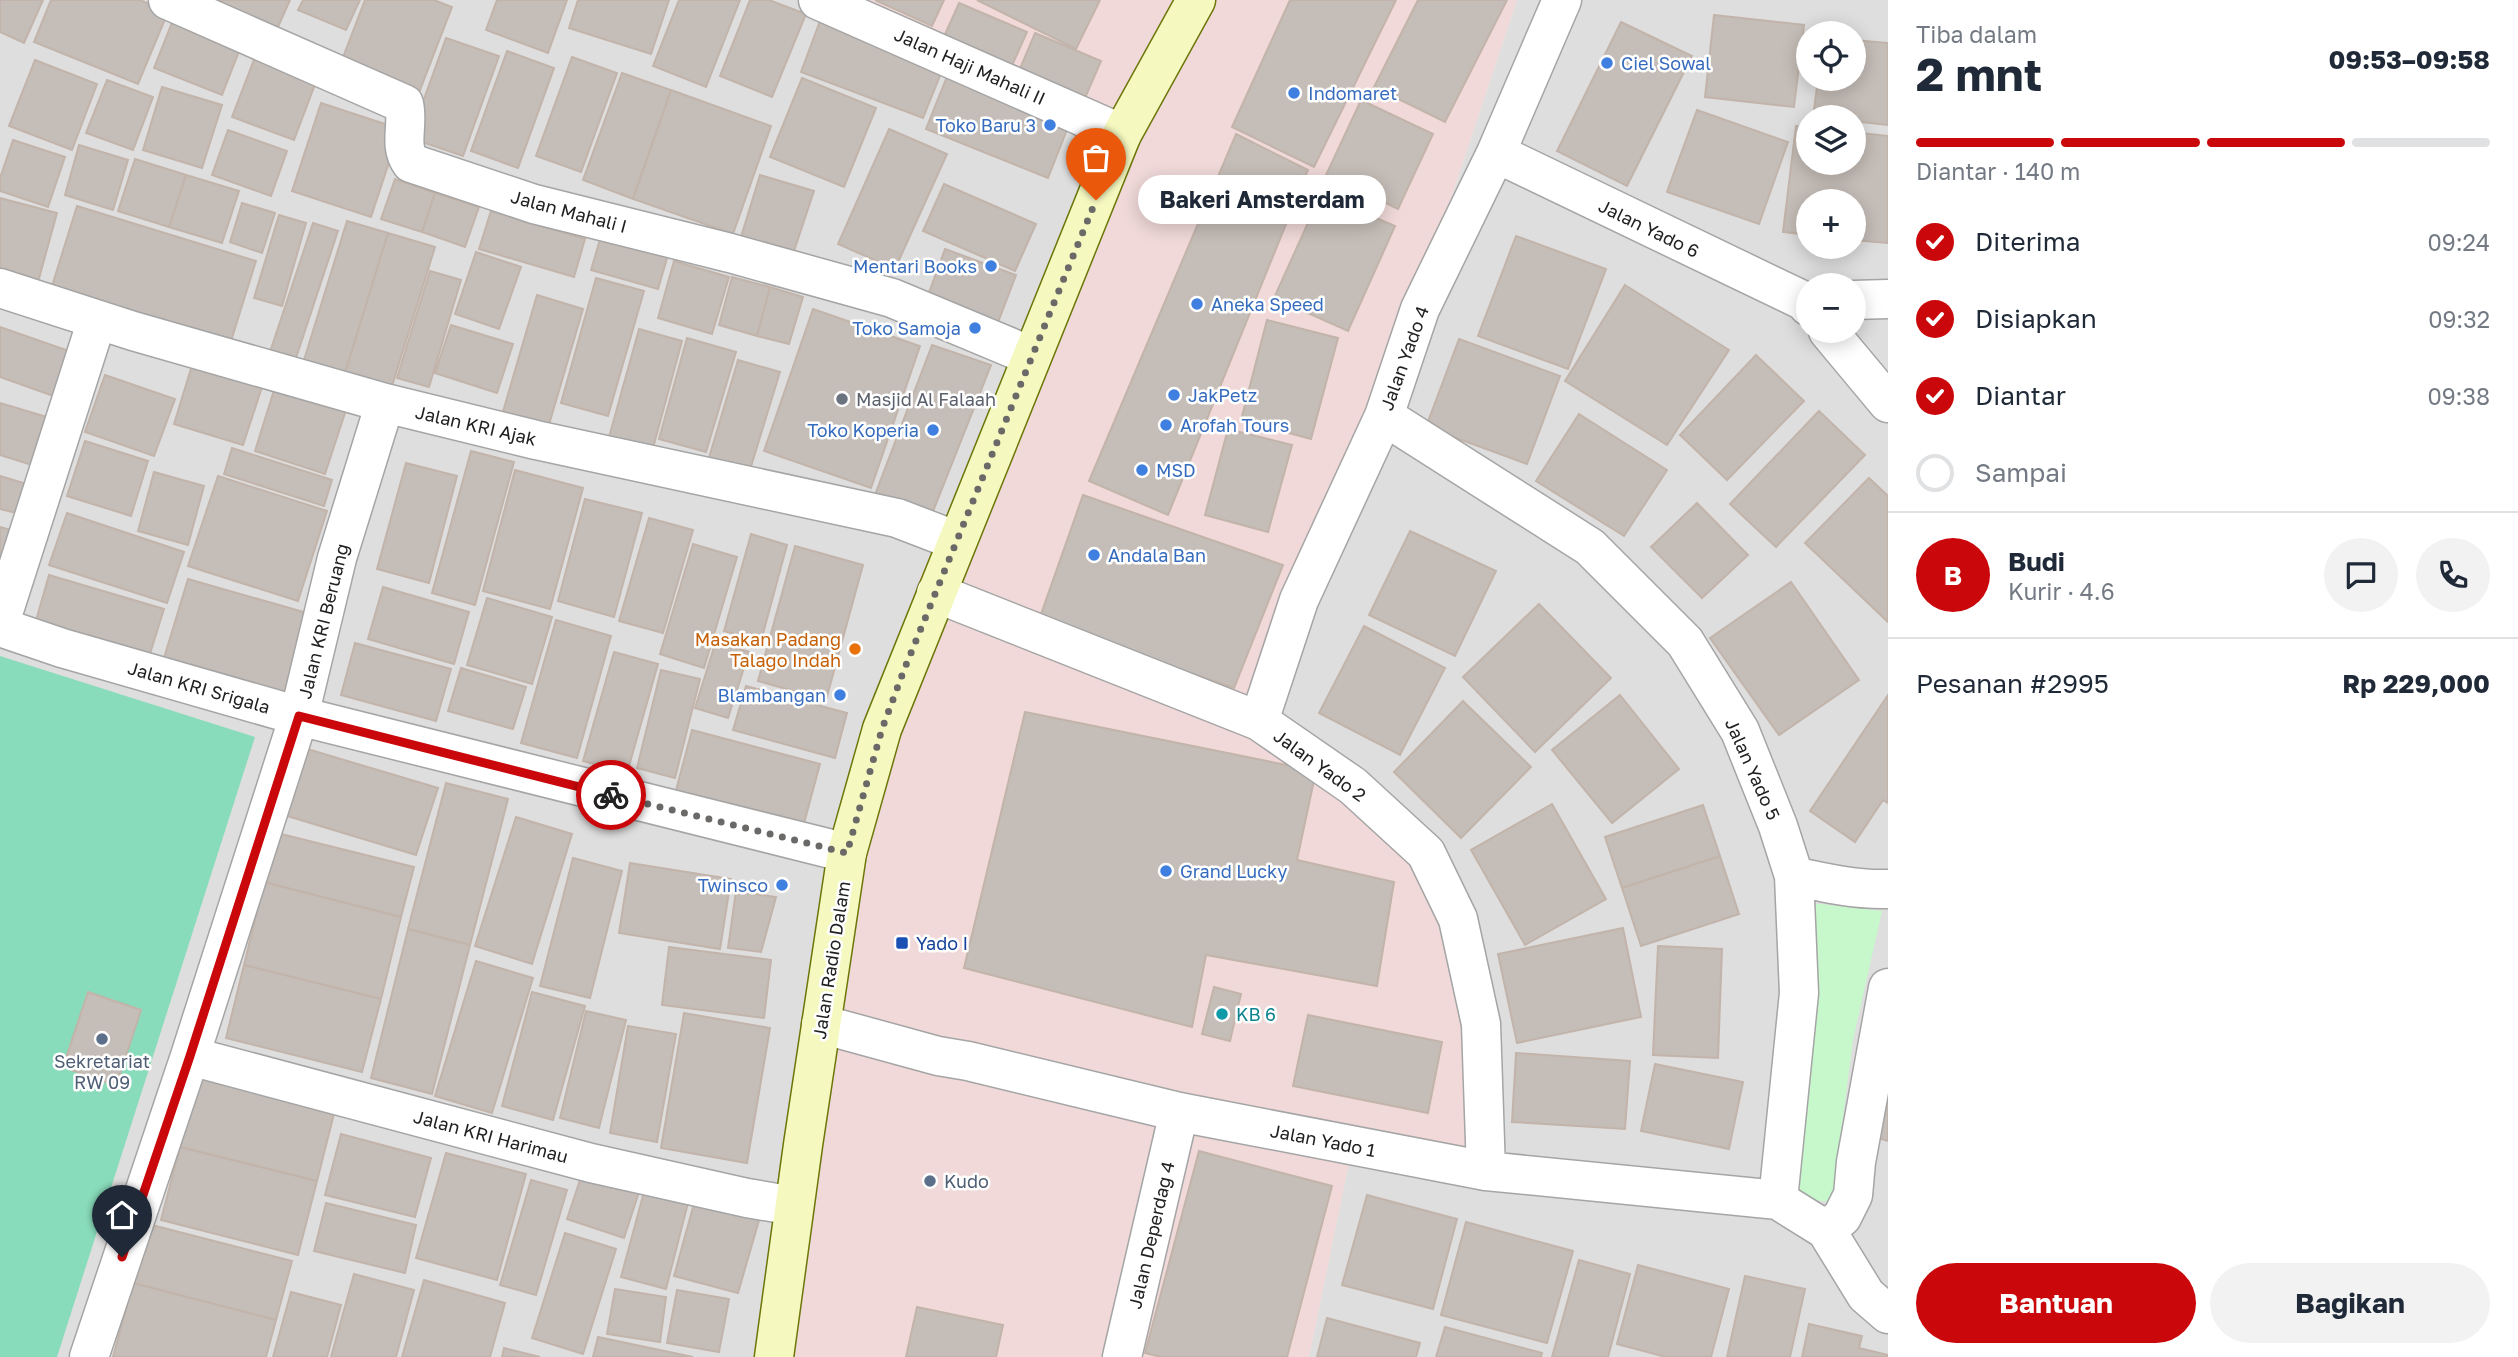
<!DOCTYPE html>
<html lang="id">
<meta charset="utf-8">
<style>
:root{--surface:#fff;--page:#f2f2f3;--text:#1f2937;--muted:#747a83;--line:#e0e1e3;--accent:#ca070a}
body{margin:0;font-family:"Golos Text",sans-serif;background:var(--page);color:var(--text);height:100vh;display:flex;flex-direction:column;font-size:26px;white-space:nowrap}
*{box-sizing:border-box;margin:0}
p{font-size:23px;color:var(--muted)}
.icon{flex:none;width:38px;height:38px;fill:none;stroke:currentColor;stroke-width:2;stroke-linecap:round;stroke-linejoin:round}
.map{position:relative;flex:1;overflow:hidden}
.drawer{display:flex;flex-direction:column;background:var(--surface);width:630px}
.drawer>*{flex:none}
.controls{position:absolute;left:1796px;top:21px;display:grid;gap:14px}
.controls a{display:grid;place-items:center;width:70px;height:70px;border-radius:50%;background:var(--surface);box-shadow:0 4px 18px #0003;font-size:35px}
.pin{position:absolute;display:grid;place-items:center;width:60px;height:60px;color:#fff;margin:-72px -30px;border-radius:50% 50% 50% 0;rotate:-45deg;box-shadow:0 0 7px #0007}
.pin .icon{rotate:45deg}
.courier{position:absolute;display:grid;place-items:center;width:70px;height:70px;margin:-35px;border:5px solid #ca070a;border-radius:50%;background:#fff;color:#222;box-shadow:0 2px 9px #0007}
.bubble{position:absolute;height:49px;border-radius:24px;background:var(--surface);box-shadow:0 4px 18px #0003;font-size:23px;font-weight:700;line-height:49px;text-align:center}
.summary em{font-style:normal;font-weight:700}
.summary div{display:flex;flex-direction:column-reverse}
.summary{display:flex;align-items:center;justify-content:space-between;height:119px;padding:0 28px}
h1{font-size:46px;font-weight:700;line-height:52px}
.bar{display:grid;grid-template-columns:repeat(4,1fr);gap:10px 7px;align-content:center;height:84px;padding:0 28px}
.bar i{height:9px;border-radius:5px;background:var(--line)}
.bar .active{background:var(--accent)}
.bar p{grid-column:span 4}
.line{display:flex;align-items:center;gap:18px;padding:0 28px;border-top:2px solid var(--line)}
.line div{flex:1}
.round{display:grid;place-items:center;flex:none;width:74px;height:74px;border-radius:37px;background:var(--page)}
ol{padding:0 28px;list-style:none}
li{display:flex;align-items:center;gap:21px;height:77px}
li p{margin-inline-start:auto}
li .icon{padding:7px;border-radius:50%;background:var(--accent);color:#fff;stroke-width:4}
li:last-child{color:var(--muted)}
li i{width:38px;height:38px;border:4px solid var(--line);border-radius:50%}
.action{display:flex;gap:14px;margin-top:auto;padding:14px 28px}
.action a{flex:1;height:80px;border-radius:42px;background:var(--accent);color:#fff;font-size:28px;font-weight:700;line-height:80px;text-align:center}
.action a+a{background:var(--page);color:var(--text)}
main{display:flex;flex:1;min-height:0}
.map>svg:first-child{display:block}
.residential{fill:#dfdede;fill-rule:evenodd}
.commercial{fill:#f0d9d8}
.park{fill:#c7f8cb}
.pitch{fill:#89dcbb}
.building{fill:#c5bdb7;stroke:#c2b4aa;stroke-width:2}
.lines{fill:none;stroke-linecap:round;stroke-linejoin:round}
.minor-casing{stroke:#a5a5a5;stroke-width:41}
.secondary-casing{stroke:#6c7609;stroke-width:41}
.minor{stroke:#fff;stroke-width:38}
.secondary{stroke:#f5f8bf;stroke-width:38}
.done{stroke:#6a6967;stroke-width:7;stroke-dasharray:0 12.6}
.route{stroke:#ca070a;stroke-width:9}
.shop-dot{fill:#3f7fe0;stroke:#fff;stroke-width:2.5}
.worship-dot{fill:#6b7280;stroke:#fff;stroke-width:2.5}
.food-dot{fill:#e8710a;stroke:#fff;stroke-width:2.5}
.transit-dot{fill:#1a4fb4;stroke:#fff;stroke-width:2.5}
.culture-dot{fill:#0f9aa8;stroke:#fff;stroke-width:2.5}
.service-dot{fill:#5c6f8a;stroke:#fff;stroke-width:2.5}
.labels{text-anchor:middle;dominant-baseline:central;stroke-width:5;stroke-linejoin:round;paint-order:stroke}
.shop-label{font-size:18px;fill:#366cbe;stroke:#fff;text-anchor:start}
.street-label{font-size:18px;fill:#212121;stroke:#fff}
.worship-label{font-size:18px;fill:#5b616d;stroke:#fff;text-anchor:start}
.food-label{font-size:18px;fill:#c56008;stroke:#fff;text-anchor:end}
.transit-label{font-size:18px;fill:#164399;stroke:#fff;text-anchor:start}
.culture-label{font-size:18px;fill:#0d838f;stroke:#fff;text-anchor:start}
.service-label{font-size:18px;fill:#4e5e75;stroke:#fff}
</style>
<main>
<div class="map">
<svg width="1888" height="1357" viewBox="0 0 1888 1357">
<rect width="100%" height="100%" fill="#f1eee8"/>
<!-- residential -->
<path class="residential" d="M0 0H821L1104 123 1007 387 759 1357H0Z
M1517 0H1888V1357H1309L1352 1147 1262 708 1450 201ZM1808 33H1853V79H1808ZM1808 117H1853V163H1808ZM1808 201H1853V247H1808ZM1808 285H1853V331H1808Z"/>
<!-- commercial -->
<path class="commercial" d="M821 0H1517L1450 201 1262 708 1354 773 1430 887 1493 1171 1352 1148 1309 1357H759L814 965 918 582 1007 387 1104 123Z"/>
<!-- park -->
<path class="park" d="M1811 903 1882 911 1853 1040 1832 1202 1793 1198Z"/>
<!-- pitch -->
<path class="pitch" d="M0 656 255 737 57 1357H0Z"/>
<!-- building -->
<path class="building" d="M0 0H43L24 43 0 32Z
M51 0H140L168 12 138 84 34 42Z
M192 0H290L274 36Z
M303 0H360L346 30 298 10Z
M365 0H434L452 7 415 103 337 73Z
M497 0H567L548 53 486 30Z
M578 0H669L651 54 569 28Z
M679 0H740L706 87 653 66Z
M750 0H769L806 14 772 97 720 76Z
M875 0H944L932 26Z
M977 0H1100L1076 49Z
M1290 0H1396L1314 167 1232 127Z
M1418 0H1507L1445 122 1374 87Z
M959 3 1027 32 1010 70 942 41Z
M175 15 243 41 222 95 154 68Z
M1714 15 1804 25 1794 107 1705 97Z
M820 21 943 68 923 118 801 72Z
M1621 22 1692 56 1627 186 1557 151Z
M1035 33 1101 61 1082 105 1016 78Z
M446 38 499 56 463 156 410 138Z
M1853 40 1888 43V125L1853 121V117H1813L1818 79H1853Z
M507 51 554 68 518 168 471 151Z
M255 57 317 79 294 140 232 117Z
M572 57 617 73 581 172 536 156Z
M35 60 97 84 72 150 9 126Z
M622 73 671 90 633 199 583 180Z
M948 74 1070 122 1048 178 926 129Z
M802 78 876 108 844 187 770 157Z
M107 80 153 97 133 150 86 133Z
M162 87 222 105 202 168 143 150Z
M671 90 771 126 733 234 633 199Z
M1361 100 1433 134 1398 209 1326 175Z
M321 103 400 129 371 217 292 191Z
M1697 110 1788 142 1759 224 1667 192Z
M1796 126 1808 127V163H1853V132L1888 136V243L1853 240V201H1808V235L1783 232Z
M889 129 947 154 895 269 838 244Z
M228 130 287 151 271 196 212 175Z
M1236 134 1308 170 1168 515 1089 481Z
M13 140 65 157 48 207 0 191V178Z
M79 145 128 160 113 210 65 195Z
M135 159 186 175 169 227 118 211Z
M186 175 239 191 222 243 169 227Z
M760 175 814 191 792 257 740 240Z
M395 179 435 193 422 232 381 219Z
M944 184 1036 224 1015 271 923 231Z
M435 193 479 207 465 247 422 232Z
M1321 194 1395 226 1348 331 1274 298Z
M0 198 57 213 35 293 0 284Z
M242 203 275 213 262 253 230 242Z
M77 206 256 261 231 341 52 286Z
M491 211 585 239 574 277 479 249Z
M279 215 306 223 282 306 254 298Z
M347 221 388 233 345 373 304 360Z
M313 223 338 231 295 361 270 352Z
M388 233 435 247 392 386 345 373Z
M601 236 668 255 658 289 591 270Z
M1516 236 1606 269 1568 369 1478 336Z
M945 249 1016 275 997 325 927 298Z
M476 252 521 267 499 329 455 314Z
M674 261 729 277 712 334 658 318Z
M430 271 461 280 429 387 397 378Z
M732 277 770 287 757 336 719 325Z
M596 278 644 291 608 416 561 403Z
M1625 285 1729 350 1667 445 1565 381Z
M770 287 803 297 789 344 757 336Z
M537 295 583 309 548 428 502 415Z
M813 309 920 346 871 488 764 451Z
M1267 320 1338 338 1311 439 1241 420Z
M451 325 513 344 497 393 435 373Z
M0 327 72 352 56 397 0 377Z
M639 329 682 341 650 459 606 448Z
M687 338 736 352 706 452 659 439Z
M1459 339 1560 376 1527 464 1426 427Z
M932 345 991 365 932 514 875 495Z
M1756 355 1804 401 1727 480 1680 435Z
M738 360 780 372 749 473 708 461Z
M193 362 263 384 243 445 174 424Z
M105 375 175 399 154 456 85 432Z
M275 387 346 410 325 474 255 451Z
M0 403 50 418 35 466 0 455Z
M1819 411 1865 455 1776 547 1730 504Z
M1579 414 1667 470 1624 536 1536 481Z
M1228 429 1292 445 1268 532 1205 515Z
M85 441 148 461 131 516 67 496Z
M232 448 332 480 324 506 224 474Z
M471 451 514 462 475 605 432 593Z
M406 463 457 476 429 583 377 569Z
M515 470 583 488 550 609 483 591Z
M154 472 204 486 188 545 138 531Z
M0 476 33 486 24 515 0 509Z
M218 476 327 511 298 601 188 566Z
M1869 478 1888 496V622L1805 543Z
M1083 495 1283 565 1234 688 1039 620Z
M585 499 642 513 614 617 558 601Z
M1697 503 1748 555 1702 598 1651 547Z
M67 513 184 552 167 603 49 565Z
M649 518 693 530 663 633 619 621Z
M0 527 23 533 0 565Z
M1410 531 1496 571 1455 656 1369 615Z
M751 534 787 545 761 641 724 631Z
M693 544 737 557 704 668 660 654Z
M795 546 863 565 826 700 758 681Z
M49 575 164 609 149 657 35 624Z
M188 579 307 613 284 692 164 658Z
M1791 582 1859 680 1779 735 1710 638Z
M383 587 469 612 454 664 368 639Z
M487 598 552 617 532 684 467 665Z
M1539 604 1611 678 1535 752 1463 677Z
M556 620 611 636 577 758 521 743Z
M1364 626 1445 668 1400 755 1319 713Z
M716 641 749 652 728 718 695 708Z
M355 643 451 669 436 721 341 695Z
M614 652 658 664 627 773 583 761Z
M461 668 526 687 513 729 448 711Z
M661 670 700 679 675 778 637 768Z
M746 686 847 713 835 758 733 730Z
M1620 695 1679 769 1612 823 1552 750Z
M1888 695V803L1883 800 1855 842 1810 811Z
M1463 701 1531 767 1461 838 1394 772Z
M1025 712 1316 771 1297 860 1394 882 1377 986 1206 955 1192 1027 964 968Z
M692 730 820 764 803 827 675 794Z
M304 748 438 788 416 855 284 815Z
M446 783 508 799 470 945 408 929Z
M1552 804 1606 899 1525 945 1471 850Z
M1703 805 1720 856 1622 888 1605 837Z
M516 817 572 834 532 964 475 946Z
M277 833 414 867 401 917 264 882Z
M1720 856 1739 914 1641 946 1622 888Z
M573 858 622 871 590 998 540 986Z
M630 863 731 879 720 949 619 933Z
M264 882 401 917 381 999 244 965Z
M736 891 776 897 761 952 728 948Z
M1623 928 1641 1017 1517 1043 1498 954Z
M408 929 470 945 432 1094 371 1078Z
M1658 946 1722 949 1718 1058 1653 1055Z
M669 947 771 960 764 1018 662 1005Z
M476 961 533 978 492 1113 435 1096Z
M244 965 381 999 362 1072 226 1038Z
M1214 987 1241 994 1230 1041 1202 1034Z
M88 992 141 1010 116 1086 63 1067Z
M532 992 585 1006 553 1120 502 1106Z
M586 1011 626 1020 599 1128 560 1118Z
M684 1013 770 1028 747 1163 661 1148Z
M1308 1015 1442 1042 1428 1113 1293 1086Z
M628 1026 676 1034 657 1142 610 1133Z
M1516 1053 1630 1061 1625 1129 1512 1122Z
M1655 1064 1743 1082 1729 1149 1641 1131Z
M199 1075 335 1110 317 1181 180 1147Z
M1888 1077V1141L1871 1136Z
M341 1134 431 1158 415 1217 325 1195Z
M180 1147 317 1181 298 1255 161 1220Z
M1199 1151 1332 1186 1287 1357H1161L1145 1353Z
M446 1153 526 1174 497 1280 416 1258Z
M582 1174 639 1192 624 1238 567 1219Z
M531 1180 567 1190 536 1295 500 1285Z
M644 1192 688 1203 666 1289 621 1277Z
M1367 1195 1457 1219 1433 1309 1342 1285Z
M695 1200 760 1217 738 1293 674 1276Z
M326 1203 416 1225 405 1273 314 1251Z
M1466 1222 1573 1251 1547 1343 1441 1315Z
M148 1224 292 1261 276 1320 133 1283Z
M565 1233 616 1249 583 1354 532 1338Z
M1579 1260 1630 1274 1608 1357H1552Z
M1638 1265 1729 1289 1711 1357H1666L1617 1344Z
M354 1274 414 1290 396 1357H331Z
M1745 1276 1805 1289 1790 1357H1727Z
M424 1280 505 1303 490 1357H402Z
M133 1283 276 1320 266 1357H113Z
M615 1289 666 1297 660 1342 607 1334Z
M677 1290 729 1299 719 1352 667 1343Z
M291 1292 341 1305 327 1357H273Z
M917 1307 1003 1325 996 1357H906Z
M1327 1318 1420 1343 1416 1357H1317Z
M1809 1324 1862 1336 1859 1348 1888 1355V1357H1802Z
M1445 1327 1542 1353 1541 1357H1436Z
M598 1337 693 1357H593Z
M504 1348 540 1357H502Z"/>
<g class="lines">
<!-- minor casing -->
<g class="minor-casing">
<path id="minor" d="M168 0 404 104C409 125 398 145 411 163L534 204 730 253 892 298 1031 356
M818 0 1122 134
M1496 153 1804 301 1808 306
M0 288 133 331 385 403 536 440 897 518 957 541
M1853 300 1888 299
M1828 331 1888 403
M1384 416 1590 547 1685 642 1740 731 1778 826 1794 876 1799 993 1778 1200
M936 593 1259 721 1353 786 1426 853 1458 919 1481 1024 1486 1171
M0 623 97 320
M0 627 62 648 299 716 847 853
M1259 721 1299 600 1384 416 1420 309 1496 153 1562 0
M1794 876C1825 883 1856 890 1888 889
M821 1024 938 1056 968 1061 1179 1112 1486 1171 1778 1200 1826 1230 1866 1295 1888 1314
M190 1056 591 1163 747 1198 794 1206
M1826 1230 1842 1217 1853 1195 1856 1162 1888 988
M89 1357 190 1056 299 716 337 558 385 403
M1122 1357 1179 1112"/>
</g>
<!-- secondary casing -->
<g class="secondary-casing">
<path id="secondary" d="M774 1357 803 1145 847 853 882 729 1122 134 1196 0"/>
</g>
<!-- minor -->
<use href="#minor" class="minor"/>
<!-- secondary -->
<use href="#secondary" class="secondary"/>
</g>
<g class="lines">
<!-- done -->
<path class="done" d="M611 795 847 853 882 729 904 670 1096 200"/>
<!-- route -->
<path class="route" d="M122 1257 190 1056 299 716 611 795"/>
</g>
<!-- markers -->
<g class="shop-dot">
<circle cx="1607" cy="63" r="7"/>
<circle cx="1294" cy="93" r="7"/>
<circle cx="1050" cy="125" r="7"/>
<circle cx="991" cy="266" r="7"/>
<circle cx="1197" cy="304" r="7"/>
<circle cx="975" cy="328" r="7"/>
<circle cx="1174" cy="395" r="7"/>
<circle cx="1166" cy="425" r="7"/>
<circle cx="933" cy="430" r="7"/>
<circle cx="1142" cy="470" r="7"/>
<circle cx="1094" cy="555" r="7"/>
<circle cx="840" cy="695" r="7"/>
<circle cx="1166" cy="871" r="7"/>
<circle cx="782" cy="885" r="7"/>
</g>
<circle class="worship-dot" cx="842" cy="399" r="7"/>
<circle class="food-dot" cx="855" cy="649" r="7"/>
<rect class="transit-dot" x="895" y="936" width="14" height="14" rx="3.5"/>
<circle class="culture-dot" cx="1222" cy="1014" r="7"/>
<g class="service-dot">
<circle cx="102" cy="1039" r="7"/>
<circle cx="930" cy="1181" r="7"/>
</g>
<g class="labels">
<!-- shop labels -->
<g class="shop-label">
<text x="1621" y="63">Ciel Sowal</text>
<text x="1308" y="93">Indomaret</text>
<text x="1036" y="125" text-anchor="end">Toko Baru 3</text>
<text x="977" y="266" text-anchor="end">Mentari Books</text>
<text x="1211" y="304">Aneka Speed</text>
<text x="961" y="328" text-anchor="end">Toko Samoja</text>
<text x="1188" y="395">JakPetz</text>
<text x="1180" y="425">Arofah Tours</text>
<text x="919" y="430" text-anchor="end">Toko Koperia</text>
<text x="1156" y="470">MSD</text>
<text x="1108" y="555">Andala Ban</text>
<text x="826" y="695" text-anchor="end">Blambangan</text>
<text x="1180" y="871">Grand Lucky</text>
<text x="768" y="885" text-anchor="end">Twinsco</text>
</g>
<!-- street labels -->
<g class="street-label">
<text transform="translate(970 66) rotate(24)">Jalan Haji Mahali II</text>
<text transform="translate(569 211) rotate(15)">Jalan Mahali I</text>
<text transform="translate(1649 228) rotate(26)">Jalan Yado 6</text>
<text transform="translate(1404 358) rotate(-70)">Jalan Yado 4</text>
<text transform="translate(476 425) rotate(13)">Jalan KRI Ajak</text>
<text transform="translate(323 621) rotate(-76)">Jalan KRI Beruang</text>
<text transform="translate(199 687) rotate(16)">Jalan KRI Srigala</text>
<text transform="translate(1320 765) rotate(36)">Jalan Yado 2</text>
<text transform="translate(1753 769) rotate(66)">Jalan Yado 5</text>
<text transform="translate(831 960) rotate(-81)">Jalan Radio Dalam</text>
<text transform="translate(491 1136) rotate(15)">Jalan KRI Harimau</text>
<text transform="translate(1323 1140) rotate(11)">Jalan Yado 1</text>
<text transform="translate(1151 1235) rotate(-77)">Jalan Deperdag 4</text>
</g>
<!-- worship labels -->
<g class="worship-label">
<text x="856" y="399">Masjid Al Falaah</text>
</g>
<!-- food labels -->
<g class="food-label">
<text x="841" y="639">Masakan Padang<tspan x="841" dy="21">Talago Indah</tspan></text>
</g>
<!-- transit labels -->
<g class="transit-label">
<text x="916" y="943">Yado I</text>
</g>
<!-- culture labels -->
<g class="culture-label">
<text x="1236" y="1014">KB 6</text>
</g>
<!-- service labels -->
<g class="service-label">
<text x="102" y="1061">Sekretariat<tspan x="102" dy="21">RW 09</tspan></text>
<text x="944" y="1181" text-anchor="start">Kudo</text>
</g>
</g>
</svg>
<div class="controls">
<a><svg class="icon" aria-label="locate" viewBox="0 0 24 24"><circle cx="12" cy="12" r="6"/><path d="M12 2v4M12 18v4M2 12h4M18 12h4"/></svg></a>
<a><svg class="icon" aria-label="layers" viewBox="0 0 24 24"><path d="M12 4l9 5-9 5-9-5zM3 14l9 5 9-5"/></svg></a>
<a>+</a>
<a>−</a>
</div>
<div class="pin" style="left:1096px;top:200px;background:#ea580c"><svg class="icon" aria-label="bag" viewBox="0 0 24 24"><path d="M5 8h14l-1 12H6zM9 8a3 3 0 0 1 6 0"/></svg></div>
<div class="pin" style="left:122px;top:1257px;background:#1f2937"><svg class="icon" aria-label="home" viewBox="0 0 24 24"><path d="M3 11l9-7 9 7M6 9v11h12V9"/></svg></div>
<div class="courier" style="left:611px;top:795px"><svg class="icon" aria-label="bike" viewBox="0 0 24 24"><circle cx="6" cy="16" r="4"/><circle cx="18" cy="16" r="4"/><path d="M6 16l4-8h5l3 8M10 8l3 8H6M13 5h3"/></svg></div>
<div class="bubble" style="left:1138px;top:175px;width:248px">Bakeri Amsterdam</div>
</div>
<section class="drawer">
<div class="summary"><div><h1>2 mnt</h1><p>Tiba dalam</p></div><em>09:53–09:58</em></div>
<div class="bar"><i class="active"></i><i class="active"></i><i class="active"></i><i></i><p>Diantar · 140 m</p></div>
<ol>
<li><svg class="icon" aria-label="check" viewBox="0 0 24 24"><path d="M5 12l5 5 9-10"/></svg>Diterima<p>09:24</p></li>
<li><svg class="icon" aria-label="check" viewBox="0 0 24 24"><path d="M5 12l5 5 9-10"/></svg>Disiapkan<p>09:32</p></li>
<li><svg class="icon" aria-label="check" viewBox="0 0 24 24"><path d="M5 12l5 5 9-10"/></svg>Diantar<p>09:38</p></li>
<li><i></i>Sampai</li>
</ol>
<div class="line" style="height:126px"><b class="round" style="background:var(--accent);color:#fff">B</b><div><b>Budi</b><p>Kurir · 4.6</p></div><a class="round"><svg class="icon" aria-label="chat" viewBox="0 0 24 24"><path d="M4 5h16v11H9l-5 4z"/></svg></a><a class="round"><svg class="icon" aria-label="phone" viewBox="0 0 24 24"><path d="M5 4h4l2 5-3 2q2 4 5 5l2-3 5 2v4C11 20 4 13 5 4z"/></svg></a></div>
<div class="line" style="height:91px"><div>Pesanan #2995</div><b>Rp 229,000</b></div>
<div class="action"><a>Bantuan</a><a>Bagikan</a></div>
</section>
</main>
